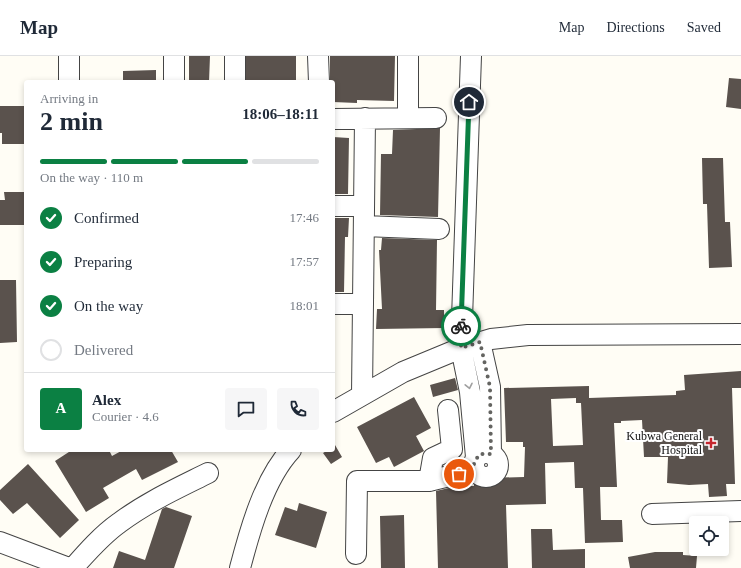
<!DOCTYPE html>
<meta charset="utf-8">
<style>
:root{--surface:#fff;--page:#f6f6f7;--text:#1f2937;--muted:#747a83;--line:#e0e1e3;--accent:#0b8043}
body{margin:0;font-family:Georgia,serif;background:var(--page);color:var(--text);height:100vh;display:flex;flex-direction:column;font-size:15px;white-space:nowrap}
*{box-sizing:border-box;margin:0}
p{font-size:13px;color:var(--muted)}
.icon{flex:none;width:22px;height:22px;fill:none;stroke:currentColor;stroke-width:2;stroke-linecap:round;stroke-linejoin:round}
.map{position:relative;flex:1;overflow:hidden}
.details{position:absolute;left:24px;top:24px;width:311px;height:372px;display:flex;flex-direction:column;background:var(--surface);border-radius:4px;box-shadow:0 2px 6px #0003}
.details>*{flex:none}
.fabs{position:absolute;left:689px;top:460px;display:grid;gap:8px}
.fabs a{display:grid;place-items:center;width:40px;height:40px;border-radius:4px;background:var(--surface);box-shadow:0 2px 6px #0003;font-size:20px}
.pin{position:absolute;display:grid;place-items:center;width:34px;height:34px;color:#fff;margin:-17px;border:2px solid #fff;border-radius:50%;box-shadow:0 1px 4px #0007}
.courier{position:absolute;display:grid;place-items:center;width:40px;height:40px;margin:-20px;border:3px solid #0b8043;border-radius:50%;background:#fff;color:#222;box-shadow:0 1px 5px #0007}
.summary em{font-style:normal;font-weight:700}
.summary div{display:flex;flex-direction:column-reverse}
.summary{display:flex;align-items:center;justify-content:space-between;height:68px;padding:0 16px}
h1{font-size:26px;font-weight:700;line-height:30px}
.bar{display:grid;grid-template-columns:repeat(4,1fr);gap:6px 4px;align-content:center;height:48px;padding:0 16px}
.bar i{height:5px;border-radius:3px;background:var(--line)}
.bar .active{background:var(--accent)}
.bar p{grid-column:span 4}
.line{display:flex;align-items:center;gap:10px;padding:0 16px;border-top:1px solid var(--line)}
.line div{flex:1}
.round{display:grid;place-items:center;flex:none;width:42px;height:42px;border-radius:4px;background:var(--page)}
ol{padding:0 16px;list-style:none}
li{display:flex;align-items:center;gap:12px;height:44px}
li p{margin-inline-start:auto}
li .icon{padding:4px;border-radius:50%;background:var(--accent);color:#fff;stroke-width:4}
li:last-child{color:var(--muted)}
li i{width:22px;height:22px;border:2px solid var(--line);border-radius:50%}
header{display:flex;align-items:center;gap:24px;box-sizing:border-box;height:56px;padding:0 20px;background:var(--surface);border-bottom:1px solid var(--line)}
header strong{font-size:19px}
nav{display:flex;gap:22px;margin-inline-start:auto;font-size:14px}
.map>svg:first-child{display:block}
.building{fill:#5a524d;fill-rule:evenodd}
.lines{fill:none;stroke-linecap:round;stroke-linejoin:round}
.minor-casing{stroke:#444;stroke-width:22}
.minor{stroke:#fff;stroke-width:20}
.oneway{stroke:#a0a0a0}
.done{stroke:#646461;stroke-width:4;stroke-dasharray:0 7.2}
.route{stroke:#0b8043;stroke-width:5}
.poi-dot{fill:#c4262e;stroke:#fff;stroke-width:1.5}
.labels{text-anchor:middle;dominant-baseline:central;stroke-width:4;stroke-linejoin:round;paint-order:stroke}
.poi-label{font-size:12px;fill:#111;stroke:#fff;text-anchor:end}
</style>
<header>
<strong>Map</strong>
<nav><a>Map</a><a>Directions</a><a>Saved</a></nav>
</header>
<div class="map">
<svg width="741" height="512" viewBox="0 0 741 512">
<rect width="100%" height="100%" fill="#fffdf5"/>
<!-- building -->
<path class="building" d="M189 0H210L209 26H189Z
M246 0H296V26H246Z
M330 0H395L394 45 357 44V47L333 46V26H330Z
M156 14V26H123V15Z
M729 22 741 23V53L726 51Z
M0 50H26V88H2V77H0Z
M440 72 438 161 380 159 381 98H392L393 74Z
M333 81 349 82 348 138H333Z
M702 102H723L725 166H730L732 211 709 212 707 148H703Z
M4 136H26V169H0V144H5Z
M333 162H349L348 181H345L344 236H333Z
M382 182 437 184 436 254H444V272L376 273 377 253H382L379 194H381Z
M0 224H16L17 286 0 287Z
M741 315V332H732L735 428H726L727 440 709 441 708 428 689 429 667 427 668 401H644L642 364 621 365V367H614L617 431H600L601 464H622L623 486 585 487 583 432H575L574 406 545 407 546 448 506 449 508 512H438L436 435 457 430H474V426L482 422 524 421 525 391H523V386H506L504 332 589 330V342L676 339V335L685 334 684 319ZM576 342V347H581L583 389 553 390 551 343Z
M455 322 458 334 433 341 430 329Z
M414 341 431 372 416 380 424 395 394 411 389 401 376 407 357 371Z
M335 389 342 401 331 408 323 397 328 394H333Z
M72 394H109L112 400 123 394H171L178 406 142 424 136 413 103 432 109 442 86 456 55 405Z
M28 408 79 464 60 482 27 447 13 458 0 444V434Z
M299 447 327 456 316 492 275 479 285 451 297 455Z
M166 451 192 460 174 512H113L119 495 145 504 162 453Z
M404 459 405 512H381L380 460Z
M531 473H552L553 494 585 493V512H532Z
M655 496H683V499L697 500 696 512H630L628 501Z"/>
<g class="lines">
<!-- minor casing -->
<g class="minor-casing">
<path id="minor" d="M174 0V26
M235 0V26
M318 0 319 26
M408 0V62
M471 0 461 292 470 336 476 401
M69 26V0
M333 63 436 62
M333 150H364
M364 170 439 173
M333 248H363
M480 286 490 331 491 398
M362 339 365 62
M333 356 403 316 461 292 491 283 528 279 741 278
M474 409a12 12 0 1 1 24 0a12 12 0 1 1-24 0Z
M429 425 433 402 452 393 448 354
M652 458 741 455
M0 486 69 512
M356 498 357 425H429L474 414
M73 512C87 496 102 479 119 467 147 446 178 432 208 417
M240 512C250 474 264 423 291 394"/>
</g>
<!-- minor -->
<use href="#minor" class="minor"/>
</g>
<!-- one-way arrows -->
<defs><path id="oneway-chevron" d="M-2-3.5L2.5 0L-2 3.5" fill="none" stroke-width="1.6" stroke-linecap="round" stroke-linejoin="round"/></defs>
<use class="oneway" href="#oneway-chevron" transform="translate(469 330) rotate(78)"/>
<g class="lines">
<!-- done -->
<path class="done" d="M459 418 474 414V406L480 398H491L490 331 480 286 461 292V270"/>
<!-- route -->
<path class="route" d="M461 270 469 46"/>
</g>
<!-- markers -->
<path class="poi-dot" d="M709 381h4v4h4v4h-4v4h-4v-4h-4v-4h4z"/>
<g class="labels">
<!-- poi labels -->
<g class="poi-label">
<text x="702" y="380">Kubwa General<tspan x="702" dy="14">Hospital</tspan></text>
</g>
</g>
</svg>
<div class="fabs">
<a><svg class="icon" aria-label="locate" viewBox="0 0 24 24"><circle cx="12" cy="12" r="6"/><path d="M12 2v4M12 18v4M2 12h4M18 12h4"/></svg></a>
</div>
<div class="pin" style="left:459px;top:418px;background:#ea580c"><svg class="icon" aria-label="bag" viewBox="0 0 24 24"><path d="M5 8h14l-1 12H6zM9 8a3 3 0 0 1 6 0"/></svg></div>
<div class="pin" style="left:469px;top:46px;background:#1f2937"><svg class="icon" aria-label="home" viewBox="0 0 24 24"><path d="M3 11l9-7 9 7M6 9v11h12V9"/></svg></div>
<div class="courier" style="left:461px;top:270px"><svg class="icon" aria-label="bike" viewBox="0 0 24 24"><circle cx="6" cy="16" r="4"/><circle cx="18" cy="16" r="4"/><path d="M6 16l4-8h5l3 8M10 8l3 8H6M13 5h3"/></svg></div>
<section class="details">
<div class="summary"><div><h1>2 min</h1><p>Arriving in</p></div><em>18:06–18:11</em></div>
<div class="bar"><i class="active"></i><i class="active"></i><i class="active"></i><i></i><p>On the way · 110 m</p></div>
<ol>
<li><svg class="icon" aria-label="check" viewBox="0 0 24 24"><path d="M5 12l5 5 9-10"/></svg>Confirmed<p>17:46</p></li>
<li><svg class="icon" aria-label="check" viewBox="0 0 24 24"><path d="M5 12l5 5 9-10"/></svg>Preparing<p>17:57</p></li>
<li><svg class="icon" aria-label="check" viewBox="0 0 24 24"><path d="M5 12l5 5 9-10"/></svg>On the way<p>18:01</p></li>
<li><i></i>Delivered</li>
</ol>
<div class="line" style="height:72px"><b class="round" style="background:var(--accent);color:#fff">A</b><div><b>Alex</b><p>Courier · 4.6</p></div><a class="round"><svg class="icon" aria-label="chat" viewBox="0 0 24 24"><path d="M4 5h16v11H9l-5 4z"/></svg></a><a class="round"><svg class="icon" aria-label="phone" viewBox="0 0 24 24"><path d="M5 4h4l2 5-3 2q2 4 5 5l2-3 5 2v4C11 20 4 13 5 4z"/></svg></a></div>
</section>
</div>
